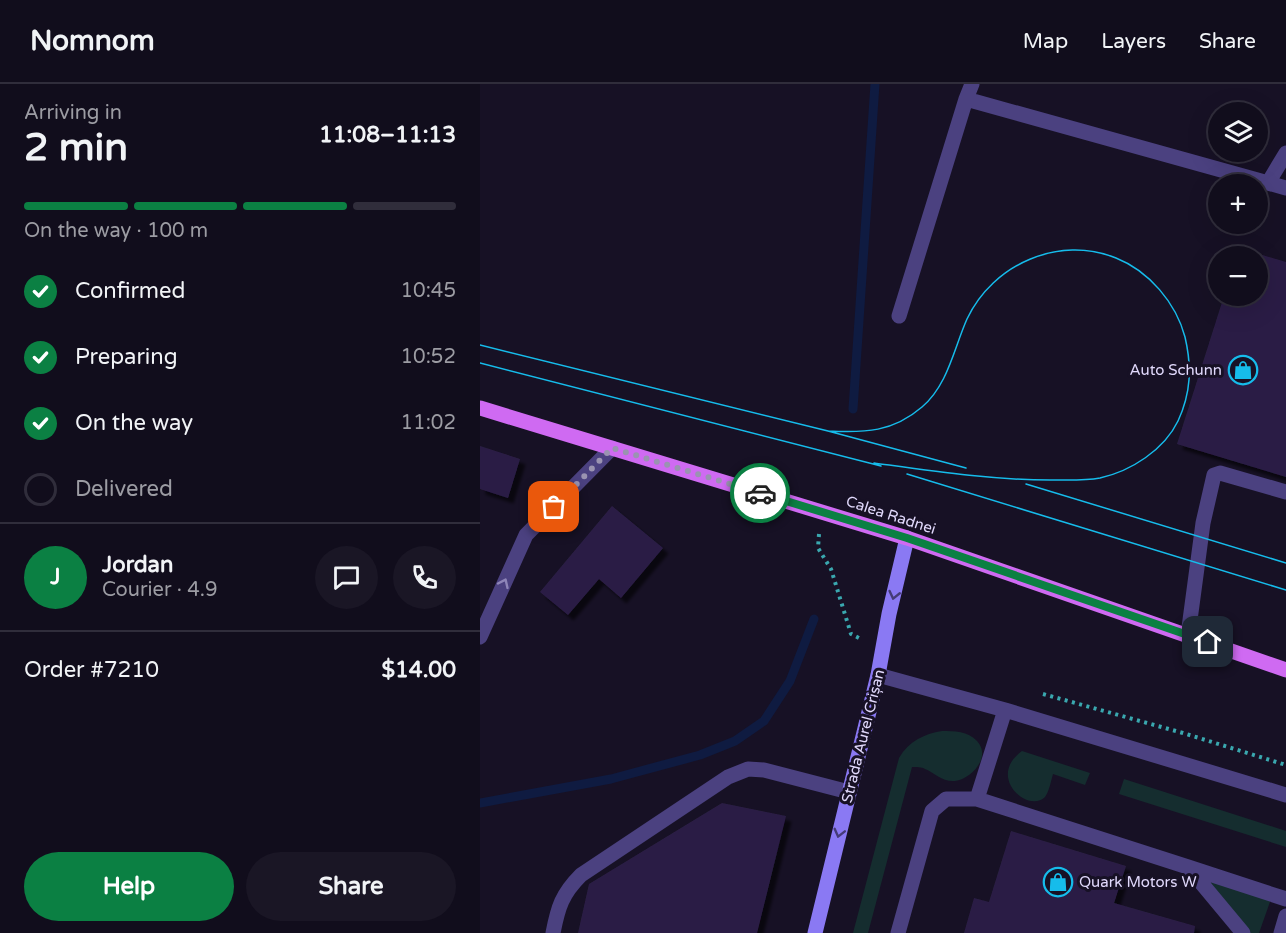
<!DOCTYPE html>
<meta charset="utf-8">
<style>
:root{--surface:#110d1c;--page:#1a1625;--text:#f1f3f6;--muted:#9c9ca3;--line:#302d3b;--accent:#0b8043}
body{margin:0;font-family:"Varela Round",sans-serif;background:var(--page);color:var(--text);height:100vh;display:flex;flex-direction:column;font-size:22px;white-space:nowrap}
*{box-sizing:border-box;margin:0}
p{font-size:20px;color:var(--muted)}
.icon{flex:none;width:33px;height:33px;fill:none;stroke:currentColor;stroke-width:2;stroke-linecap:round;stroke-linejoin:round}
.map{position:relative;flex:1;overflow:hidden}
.side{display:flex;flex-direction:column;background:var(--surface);width:480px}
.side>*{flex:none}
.buttons{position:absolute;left:728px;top:18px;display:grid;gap:12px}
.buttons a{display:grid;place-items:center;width:60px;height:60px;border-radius:50%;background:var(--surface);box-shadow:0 6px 24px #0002,0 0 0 2px var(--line);font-size:30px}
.pin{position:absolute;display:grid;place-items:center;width:51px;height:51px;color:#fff;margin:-26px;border-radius:12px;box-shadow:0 3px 9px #0006}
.courier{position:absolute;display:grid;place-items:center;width:60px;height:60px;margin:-30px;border:4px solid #0b8043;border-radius:50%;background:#fff;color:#222;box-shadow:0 2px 8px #0007}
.headline em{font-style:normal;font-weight:700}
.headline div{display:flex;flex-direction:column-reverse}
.headline{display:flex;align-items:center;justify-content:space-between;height:102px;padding:0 24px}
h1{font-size:39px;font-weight:700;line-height:45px}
.bar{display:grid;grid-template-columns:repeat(4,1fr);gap:9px 6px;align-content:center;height:72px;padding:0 24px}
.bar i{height:8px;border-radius:4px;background:var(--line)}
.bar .on{background:var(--accent)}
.bar p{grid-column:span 4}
.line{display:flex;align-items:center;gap:15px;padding:0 24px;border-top:2px solid var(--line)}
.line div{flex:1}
.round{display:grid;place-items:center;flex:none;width:63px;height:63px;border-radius:32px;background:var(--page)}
ol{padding:0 24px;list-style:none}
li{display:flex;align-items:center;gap:18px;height:66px}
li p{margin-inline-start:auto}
li .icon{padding:6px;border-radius:50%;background:var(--accent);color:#fff;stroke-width:4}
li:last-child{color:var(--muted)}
li i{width:33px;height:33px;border:3px solid var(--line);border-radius:50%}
.button{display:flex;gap:12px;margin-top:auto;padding:12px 24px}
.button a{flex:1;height:69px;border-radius:36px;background:var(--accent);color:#fff;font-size:24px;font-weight:700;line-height:69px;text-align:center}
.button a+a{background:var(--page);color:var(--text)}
header{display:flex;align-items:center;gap:36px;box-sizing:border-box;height:84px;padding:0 30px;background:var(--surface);border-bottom:2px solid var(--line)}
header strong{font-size:28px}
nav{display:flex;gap:33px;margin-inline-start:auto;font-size:21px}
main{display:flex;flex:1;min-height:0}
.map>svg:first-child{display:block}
.green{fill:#152d2f}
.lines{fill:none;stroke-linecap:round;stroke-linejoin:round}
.stream{stroke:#0f1b41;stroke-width:9}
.building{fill:#2b1f45;filter:url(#shadow)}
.path{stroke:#3aa8af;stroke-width:4;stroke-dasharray:3 4.5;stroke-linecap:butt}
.lane{stroke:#4b4180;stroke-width:15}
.secondary{stroke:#8a79f3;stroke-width:15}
.primary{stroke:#cf6af2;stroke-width:15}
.tram{stroke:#16bceb;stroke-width:1.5}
.oneway{stroke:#8e85b8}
.oneway2{stroke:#453b77}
.done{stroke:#9a93b1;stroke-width:6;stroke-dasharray:0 10.8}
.route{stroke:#0b8043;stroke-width:8}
.labels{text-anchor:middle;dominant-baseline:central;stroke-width:6;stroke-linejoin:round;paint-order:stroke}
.poi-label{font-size:15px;fill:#e1d9fc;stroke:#171125;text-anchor:end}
.street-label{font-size:15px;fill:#e1d9fc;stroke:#171125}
</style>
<header>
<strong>Nomnom</strong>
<nav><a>Map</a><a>Layers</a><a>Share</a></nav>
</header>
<main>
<section class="side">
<div class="headline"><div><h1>2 min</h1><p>Arriving in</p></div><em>11:08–11:13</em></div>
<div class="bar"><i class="on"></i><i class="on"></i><i class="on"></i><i></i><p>On the way · 100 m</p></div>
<ol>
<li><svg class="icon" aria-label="check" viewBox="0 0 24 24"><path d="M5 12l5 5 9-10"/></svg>Confirmed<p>10:45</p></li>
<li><svg class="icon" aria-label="check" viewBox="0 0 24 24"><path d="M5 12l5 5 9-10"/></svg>Preparing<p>10:52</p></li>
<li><svg class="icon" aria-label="check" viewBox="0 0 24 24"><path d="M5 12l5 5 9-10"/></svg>On the way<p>11:02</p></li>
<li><i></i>Delivered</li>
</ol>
<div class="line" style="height:108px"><b class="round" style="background:var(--accent);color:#fff">J</b><div><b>Jordan</b><p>Courier · 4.9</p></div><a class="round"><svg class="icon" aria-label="chat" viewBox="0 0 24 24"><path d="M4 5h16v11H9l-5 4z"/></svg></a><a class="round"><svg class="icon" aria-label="phone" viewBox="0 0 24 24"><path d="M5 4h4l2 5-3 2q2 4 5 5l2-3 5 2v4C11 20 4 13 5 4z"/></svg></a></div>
<div class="line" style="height:78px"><div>Order #7210</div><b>$14.00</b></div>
<div class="button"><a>Help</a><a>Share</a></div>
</section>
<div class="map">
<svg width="806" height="849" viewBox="0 0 806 849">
<defs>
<filter id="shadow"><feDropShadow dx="5.5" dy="5.5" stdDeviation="1.5" flood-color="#0009"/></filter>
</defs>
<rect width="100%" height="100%" fill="#171125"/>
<!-- green -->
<path class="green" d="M462 647C474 647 488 647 497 657 512 673 491 695 475 697 462 698 455 689 445 685 442 683 436 683 432 683L388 849H373L419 674C429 657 444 650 462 647Z
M542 667 610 689 605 701 573 690C571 697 569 708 565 713 548 730 506 693 542 667Z
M644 695 806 747V763L639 710Z
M717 789 791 815 779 849H767Z"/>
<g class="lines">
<!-- stream -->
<path class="stream" d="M373 325 395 0
M0 719 131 695 220 671 255 657 284 637 310 597 334 535"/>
</g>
<!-- building -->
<path class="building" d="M759 164 806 178V393L697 360 744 212H777V172H756Z
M0 362 40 375 28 414 0 405Z
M132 422 183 464 141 514 119 495 88 531 60 508Z
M242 719 306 732 277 849H98L109 800Z
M531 747 646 782 634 819 715 842 714 849H484L494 814 509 818Z"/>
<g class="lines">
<!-- path -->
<path class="path" d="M339 450 338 464 351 485 371 550 381 555
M563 610 703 649 806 681"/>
<!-- lane -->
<path class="lane" d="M486 15 806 104
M788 99 806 69
M419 232 486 15 492 0
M708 551 723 439 734 391 740 389 806 408
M0 553 46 451 132 364
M398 591 525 626 806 711
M497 715 708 783 763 849
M708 783 806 815
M73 849C78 823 82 810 101 791L248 693 268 685 284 686 369 708
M418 849 452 727 466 715H497L525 626
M801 849 806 832"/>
<!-- secondary -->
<path class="secondary" d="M335 849 398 591 409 530 427 454"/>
<!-- primary -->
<path class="primary" d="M0 324 427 454 806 586"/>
<!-- tram -->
<path class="tram" d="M0 261 348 347 486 384
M0 279 401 382
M348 347C385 349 413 348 442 323 468 301 474 264 487 235 513 180 579 151 636 174 669 187 696 219 705 253 712 283 711 309 698 337 684 366 651 387 620 394 604 397 586 396 570 396 511 396 452 387 394 379
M427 390 806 506
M546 400 806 479"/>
</g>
<!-- one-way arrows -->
<defs><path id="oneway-chevron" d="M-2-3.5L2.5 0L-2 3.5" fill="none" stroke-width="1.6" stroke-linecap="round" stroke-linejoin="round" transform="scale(1.5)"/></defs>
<use class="oneway" href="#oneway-chevron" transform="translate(24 499) rotate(-65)"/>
<g class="oneway2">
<use href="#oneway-chevron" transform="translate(414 511) rotate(103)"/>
<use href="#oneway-chevron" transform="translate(359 749) rotate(104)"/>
</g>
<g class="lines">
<!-- done -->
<path class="done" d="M74 423 132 364 280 409"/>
<!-- route -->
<path class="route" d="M280 409 427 454 728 558"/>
</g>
<!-- icons -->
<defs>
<g id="shop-ring" transform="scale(1.5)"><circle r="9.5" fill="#171125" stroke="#16bceb" stroke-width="1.5"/><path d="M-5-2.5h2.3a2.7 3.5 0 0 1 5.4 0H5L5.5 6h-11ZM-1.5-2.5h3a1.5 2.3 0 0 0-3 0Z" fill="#16bceb"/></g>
</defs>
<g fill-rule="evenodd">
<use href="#shop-ring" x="763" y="286"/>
<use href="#shop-ring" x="578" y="798"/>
</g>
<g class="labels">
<!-- poi labels -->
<g class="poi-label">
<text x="742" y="286">Auto Schunn</text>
<text x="599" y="798" text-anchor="start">Quark Motors W</text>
</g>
<!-- street labels -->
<g class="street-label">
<text transform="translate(411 431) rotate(18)">Calea Radnei</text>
<text transform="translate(383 652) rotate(-76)">Strada Aurel Crișan</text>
</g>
</g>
</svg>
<div class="buttons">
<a><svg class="icon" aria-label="layers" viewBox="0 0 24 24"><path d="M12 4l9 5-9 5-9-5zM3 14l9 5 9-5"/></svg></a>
<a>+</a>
<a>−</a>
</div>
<div class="pin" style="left:74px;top:423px;background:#ea580c"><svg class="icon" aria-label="bag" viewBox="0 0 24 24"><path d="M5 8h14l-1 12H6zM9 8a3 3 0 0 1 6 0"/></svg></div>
<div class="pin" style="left:728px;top:558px;background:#1f2937"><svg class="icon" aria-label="home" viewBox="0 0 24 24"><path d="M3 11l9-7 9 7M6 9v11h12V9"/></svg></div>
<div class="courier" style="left:280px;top:409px"><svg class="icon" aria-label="car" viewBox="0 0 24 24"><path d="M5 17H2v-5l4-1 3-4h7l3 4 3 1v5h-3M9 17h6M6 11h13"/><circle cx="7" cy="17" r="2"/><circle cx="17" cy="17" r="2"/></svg></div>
</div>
</main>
